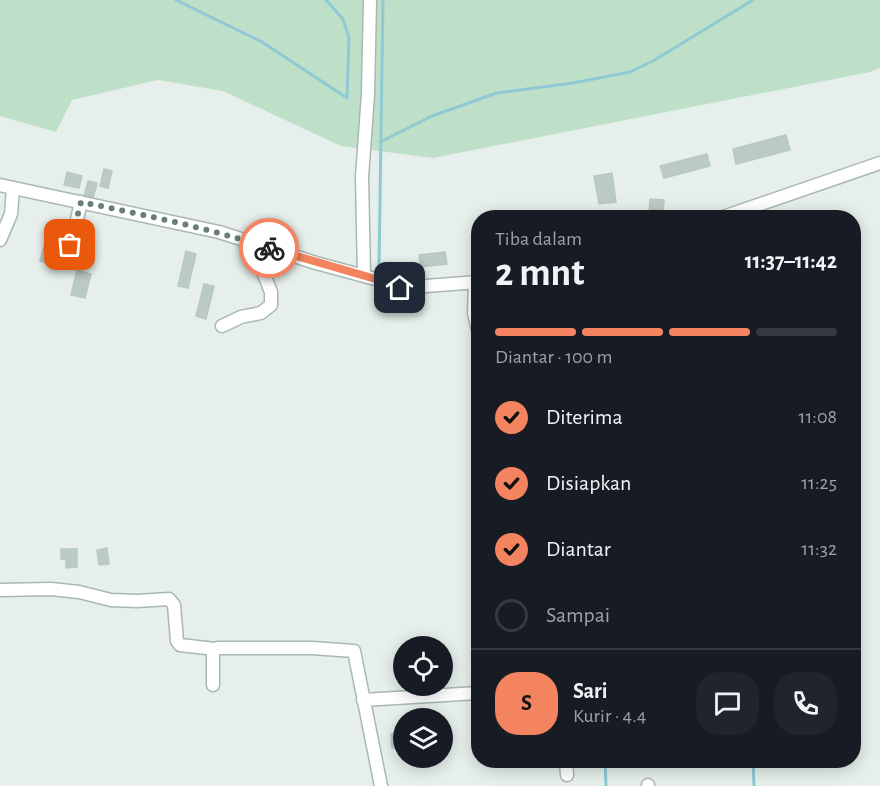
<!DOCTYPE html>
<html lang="id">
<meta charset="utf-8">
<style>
:root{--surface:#171b24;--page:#20242c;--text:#f1f3f6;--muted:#9ea1a6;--line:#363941;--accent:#f4845f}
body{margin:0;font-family:"Alegreya Sans",sans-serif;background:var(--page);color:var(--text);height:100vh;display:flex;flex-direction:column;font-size:22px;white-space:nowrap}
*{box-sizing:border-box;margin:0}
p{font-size:20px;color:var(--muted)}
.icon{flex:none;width:33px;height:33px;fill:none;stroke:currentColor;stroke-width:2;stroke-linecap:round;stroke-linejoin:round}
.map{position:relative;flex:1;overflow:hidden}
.details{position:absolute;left:471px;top:210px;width:390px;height:558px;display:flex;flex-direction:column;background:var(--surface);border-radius:24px;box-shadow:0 3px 15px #0003}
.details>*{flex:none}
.controls{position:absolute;left:393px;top:636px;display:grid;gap:12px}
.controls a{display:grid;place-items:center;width:60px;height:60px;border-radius:50%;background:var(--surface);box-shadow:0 3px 15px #0003;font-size:30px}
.pin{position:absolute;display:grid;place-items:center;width:51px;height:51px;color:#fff;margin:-26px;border-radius:12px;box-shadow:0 3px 9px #0006}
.courier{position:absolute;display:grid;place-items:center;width:60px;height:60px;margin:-30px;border:4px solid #f4845f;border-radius:50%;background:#fff;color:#222;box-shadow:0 2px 8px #0007}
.overview em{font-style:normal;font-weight:700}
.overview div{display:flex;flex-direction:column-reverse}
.overview{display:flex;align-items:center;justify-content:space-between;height:102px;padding:0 24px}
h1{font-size:39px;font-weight:700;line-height:45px}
.bar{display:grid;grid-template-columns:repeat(4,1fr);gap:9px 6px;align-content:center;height:72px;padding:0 24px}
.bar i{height:8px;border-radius:4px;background:var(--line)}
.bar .selected{background:var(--accent)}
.bar p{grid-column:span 4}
.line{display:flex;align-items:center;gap:15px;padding:0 24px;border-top:2px solid var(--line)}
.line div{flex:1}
.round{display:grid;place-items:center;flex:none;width:63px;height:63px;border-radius:24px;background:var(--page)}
ol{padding:0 24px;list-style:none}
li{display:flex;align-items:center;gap:18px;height:66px}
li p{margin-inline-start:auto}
li .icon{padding:6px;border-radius:50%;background:var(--accent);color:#111;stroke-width:4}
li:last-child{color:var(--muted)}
li i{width:33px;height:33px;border:3px solid var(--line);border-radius:50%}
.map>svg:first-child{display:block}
.green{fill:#bfe0c8}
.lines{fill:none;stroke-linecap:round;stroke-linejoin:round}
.stream{stroke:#8ec9d4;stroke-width:3}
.building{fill:#bbcac4;stroke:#b8c9c2;stroke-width:1.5}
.minor-casing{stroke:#a8b8b2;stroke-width:15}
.minor{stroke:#fff;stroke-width:12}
.done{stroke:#687f78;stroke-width:6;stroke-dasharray:0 10.8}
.route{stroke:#f4845f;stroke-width:8}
</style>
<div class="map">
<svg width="880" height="786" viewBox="0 0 880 786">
<rect width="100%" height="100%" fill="#e6efeb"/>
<!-- green -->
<path class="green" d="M0 0H880V68L870 72 433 158 341 146 223 91 158 80 72 100 56 132 0 116Z"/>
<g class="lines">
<!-- stream -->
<path class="stream" d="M176 0 262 42 347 98 349 38 343 19 326 0
M380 142 432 116 497 93 573 83 630 72 653 61 753 0
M379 268 383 0
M605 760 606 786
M753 760 754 786"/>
</g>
<!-- building -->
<path class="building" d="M786 135 790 150 736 164 733 149Z
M707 154 710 166 664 178 660 166Z
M104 169 112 171 108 188 100 186Z
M67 172 82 176 79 188 64 185Z
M612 173 616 202 599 204 594 176Z
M88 181 97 183 93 198 84 196Z
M650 199 664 200 663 214H649Z
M44 246 57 250 54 258 49 257 47 263 40 261Z
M186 251 196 254 188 288 178 286Z
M445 252 447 264 420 267 419 255Z
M77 270 91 274 85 298 71 295Z
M204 284 214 286 206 319 196 316Z
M107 548 109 564 99 565 97 550Z
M61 549H77V567L66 568V559H61Z
M404 732V747L392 748 391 734Z"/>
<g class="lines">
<!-- minor casing -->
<g class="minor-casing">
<path id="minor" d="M0 185 219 232 316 263 379 280 400 288 478 282
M720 218 880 163
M0 240 11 214 13 188
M59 258 72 241 81 202
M364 276 362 177 368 94 370 0
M475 283 474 313 478 330
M222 326 241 317 261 313 271 305V292L261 267 258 245
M0 590 51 589 79 592 111 600 137 601 169 599 174 605 177 641 180 645 215 649
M213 685V651L218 648H312L354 651 381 786
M363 700 478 693
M566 760 567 775
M648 786V785"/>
</g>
<!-- minor -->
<use href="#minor" class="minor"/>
</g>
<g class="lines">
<!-- done -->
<path class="done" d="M70 245 81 202C145 215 208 228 269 248"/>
<!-- route -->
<path class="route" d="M269 248 379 280 400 288"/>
</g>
</svg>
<div class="controls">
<a><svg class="icon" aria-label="locate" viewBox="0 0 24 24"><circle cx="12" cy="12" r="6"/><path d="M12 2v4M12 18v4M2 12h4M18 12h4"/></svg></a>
<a><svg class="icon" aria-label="layers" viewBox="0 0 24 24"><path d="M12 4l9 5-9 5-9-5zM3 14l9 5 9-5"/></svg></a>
</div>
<div class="pin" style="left:70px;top:245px;background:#ea580c"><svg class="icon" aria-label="bag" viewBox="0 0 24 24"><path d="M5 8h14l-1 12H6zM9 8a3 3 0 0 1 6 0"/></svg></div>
<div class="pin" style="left:400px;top:288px;background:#1f2937"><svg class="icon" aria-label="home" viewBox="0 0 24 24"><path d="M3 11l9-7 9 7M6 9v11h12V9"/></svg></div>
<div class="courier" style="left:269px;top:248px"><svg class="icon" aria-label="bike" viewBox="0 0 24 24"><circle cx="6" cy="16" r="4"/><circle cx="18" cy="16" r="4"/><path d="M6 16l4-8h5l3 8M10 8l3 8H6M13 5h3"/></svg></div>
<section class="details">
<div class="overview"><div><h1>2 mnt</h1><p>Tiba dalam</p></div><em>11:37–11:42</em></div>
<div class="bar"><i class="selected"></i><i class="selected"></i><i class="selected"></i><i></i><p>Diantar · 100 m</p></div>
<ol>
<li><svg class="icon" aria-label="check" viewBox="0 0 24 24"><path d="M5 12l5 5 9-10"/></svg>Diterima<p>11:08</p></li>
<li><svg class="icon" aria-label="check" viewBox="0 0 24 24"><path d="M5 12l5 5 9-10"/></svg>Disiapkan<p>11:25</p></li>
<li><svg class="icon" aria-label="check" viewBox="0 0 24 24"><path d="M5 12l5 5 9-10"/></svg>Diantar<p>11:32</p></li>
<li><i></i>Sampai</li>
</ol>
<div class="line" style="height:108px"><b class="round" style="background:var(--accent);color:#111">S</b><div><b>Sari</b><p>Kurir · 4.4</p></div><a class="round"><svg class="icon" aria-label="chat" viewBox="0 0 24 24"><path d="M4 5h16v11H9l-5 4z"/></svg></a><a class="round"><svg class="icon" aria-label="phone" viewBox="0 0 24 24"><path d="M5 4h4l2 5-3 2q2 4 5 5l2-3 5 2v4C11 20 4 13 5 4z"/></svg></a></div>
</section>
</div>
